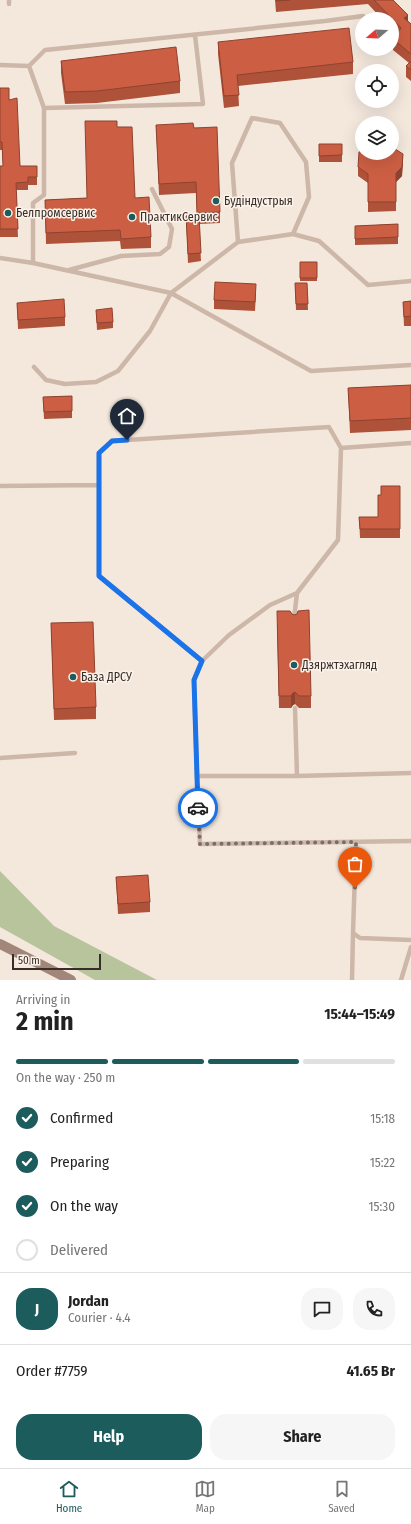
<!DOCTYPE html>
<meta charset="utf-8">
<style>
:root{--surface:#fff;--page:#f6f6f6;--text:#222;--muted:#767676;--line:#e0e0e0;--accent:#1c5c5d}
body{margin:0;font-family:"Fira Sans Condensed",sans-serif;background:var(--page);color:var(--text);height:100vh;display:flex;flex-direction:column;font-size:15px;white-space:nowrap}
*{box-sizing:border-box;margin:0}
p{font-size:13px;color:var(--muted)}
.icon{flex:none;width:22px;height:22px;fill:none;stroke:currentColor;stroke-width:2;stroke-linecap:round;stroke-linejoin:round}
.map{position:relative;height:980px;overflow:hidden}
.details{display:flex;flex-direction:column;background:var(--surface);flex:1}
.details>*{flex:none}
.needle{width:26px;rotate:251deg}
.tools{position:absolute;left:355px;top:12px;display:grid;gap:8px}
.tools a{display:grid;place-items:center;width:44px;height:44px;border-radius:50%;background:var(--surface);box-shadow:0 4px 16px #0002;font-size:20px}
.scale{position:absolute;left:12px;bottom:10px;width:89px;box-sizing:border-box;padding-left:4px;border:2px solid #392d29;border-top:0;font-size:11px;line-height:14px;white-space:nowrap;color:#392d29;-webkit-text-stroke:3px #fbf3ea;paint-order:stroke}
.pin{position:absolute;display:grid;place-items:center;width:34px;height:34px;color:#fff;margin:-41px -17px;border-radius:50% 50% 50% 0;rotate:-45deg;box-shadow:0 0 4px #0007}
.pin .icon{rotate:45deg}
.courier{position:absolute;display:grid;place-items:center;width:40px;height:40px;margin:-20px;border:3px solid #1a73e8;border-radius:50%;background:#fff;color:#222;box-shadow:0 1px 5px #0007}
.overview em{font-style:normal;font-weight:700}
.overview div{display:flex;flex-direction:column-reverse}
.overview{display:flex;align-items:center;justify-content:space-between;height:68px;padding:0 16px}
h1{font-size:26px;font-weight:700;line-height:30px}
.bar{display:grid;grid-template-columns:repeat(4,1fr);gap:6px 4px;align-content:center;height:48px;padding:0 16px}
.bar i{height:5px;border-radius:3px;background:var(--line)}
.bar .selected{background:var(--accent)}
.bar p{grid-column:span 4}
.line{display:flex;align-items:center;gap:10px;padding:0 16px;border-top:1px solid var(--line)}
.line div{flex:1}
.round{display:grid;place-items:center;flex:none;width:42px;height:42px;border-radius:16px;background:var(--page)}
ol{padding:0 16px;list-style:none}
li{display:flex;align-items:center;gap:12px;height:44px}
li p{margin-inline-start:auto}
li .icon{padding:4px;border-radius:50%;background:var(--accent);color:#fff;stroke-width:4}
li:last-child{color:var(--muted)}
li i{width:22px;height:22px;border:2px solid var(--line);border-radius:50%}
.cta{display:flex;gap:8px;margin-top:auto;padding:8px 16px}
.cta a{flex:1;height:46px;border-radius:16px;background:var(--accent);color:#fff;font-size:16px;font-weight:700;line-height:46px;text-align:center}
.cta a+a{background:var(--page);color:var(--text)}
.menu{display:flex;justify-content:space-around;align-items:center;height:56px;border-top:1px solid var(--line);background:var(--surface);font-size:11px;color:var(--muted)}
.menu a{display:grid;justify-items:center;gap:2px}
.menu .selected{color:var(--accent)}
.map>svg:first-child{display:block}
.green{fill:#b8c49c}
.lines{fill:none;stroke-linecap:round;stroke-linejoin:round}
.lane{stroke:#cdb7a8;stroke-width:4.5}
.secondary{stroke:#a18679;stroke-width:10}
.wall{fill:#af523a}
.shaded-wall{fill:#8f422f}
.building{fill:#cc5f43;stroke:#8f422f}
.done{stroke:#7a6e68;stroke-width:4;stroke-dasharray:0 7.2}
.route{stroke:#1a73e8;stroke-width:5}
.poi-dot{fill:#1c5c5d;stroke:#fbf3ea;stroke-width:1.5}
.labels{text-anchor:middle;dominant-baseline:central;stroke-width:3;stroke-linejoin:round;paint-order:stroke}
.poi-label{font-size:12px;fill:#392d29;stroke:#fbf3ea;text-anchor:start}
</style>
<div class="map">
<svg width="411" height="980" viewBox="0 0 411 980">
<rect width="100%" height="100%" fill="#f4e8dd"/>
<!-- green -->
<path class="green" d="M0 871 54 926 157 980H95L0 927Z"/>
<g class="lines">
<!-- lane -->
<path class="lane" d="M9 4V0
M0 65 29 66 45 50 325 21 363 16 367 19
M29 66 44 108 203 104 195 35
M293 234 319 241 368 285 411 281
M0 258 33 263V203L44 195V108
M33 263 171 293 311 371 411 365
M69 270 121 256 160 254 169 247 172 229 152 189
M34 367 46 380 65 384 96 382 118 371 150 331 171 293 238 242 232 163 252 118 280 123 306 162 309 197 293 234 238 242
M0 486 99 485
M294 619 297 593 338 540 341 448 411 443
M202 661 229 635 270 605 297 593
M295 708 297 776
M0 758 75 753
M411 773 297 776H197L200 844 411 841
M197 776 194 680 202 661 99 576V453L112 441 329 427 341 448
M356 842 353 933 360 938 411 940
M352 980 353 933
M401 980 411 947"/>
<!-- secondary -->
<path class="secondary" d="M0 944 71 980"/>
</g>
<!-- wall -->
<path class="wall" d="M275 0H393L408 21 411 24V81L406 77V66L409 63 393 50V39L397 34 392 29V19H382L368 4 276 12Z
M218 42 353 62V74L238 86 239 106 224 108 218 54Z
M61 61 180 81V93L97 103 65 104 61 73Z
M0 88 9 100 20 166H37V185H28V190H16L18 237H0V166H3L2 150H0Z
M156 125 194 128 220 212V223L199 224 201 261 188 263 186 216 197 215 196 193 159 195Z
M117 127 135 198 151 237V248L121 249 120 241 46 244 45 200 87 198Z
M319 144H342V162H319Z
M403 163 402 176 396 182V211L368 212V183L358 176V167Z
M398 224V244L355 245V226Z
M300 262H317V281H300Z
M295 283H307L308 310H296Z
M256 293 255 311 214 309V300Z
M411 301V326H404L403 302Z
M17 303 65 317V326L18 329Z
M96 310 113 322V328L97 330Z
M411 385V430L350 433 348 388Z
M72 396V418L44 419 43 397Z
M400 486V538H360L359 517H378L381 495Z
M51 623 96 707V719L54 720Z
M277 623 311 696V708H299L295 704 293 705 291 708H279Z
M116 877 150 902V912L118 914Z"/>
<!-- shaded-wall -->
<path class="shaded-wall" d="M408 15V26L404 18Z
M403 154 402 176 396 182V173Z
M295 692V704L293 705 291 708V696L293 693Z"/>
<!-- building -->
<path class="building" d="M276 0H290L276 1Z
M374 0H393L408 15 404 18 411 24V54L393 39 401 28Z
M349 28 353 62 237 75 239 95 224 96 218 42Z
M176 47 180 81 97 91 65 92 61 61Z
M411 61V70L406 66Z
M0 88H9V100L17 98 20 166H37V177H28V182L16 183 18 229H0V166H3L2 142H0Z
M85 121H117V127H132L135 198 149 197 151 237 121 239 120 230 46 233 45 200 87 198Z
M193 123 194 128 217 127 220 212 197 213 196 182 159 184 156 125Z
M319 144H342V155L319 156Z
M392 147 403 154 402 167 396 173V202H368V174L358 167 359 152 362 151V153H392Z
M199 215 201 253 188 254 186 216Z
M398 224V237L355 239V226Z
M300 262H317V278H300Z
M215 282 256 284 255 302 214 300Z
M295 283H307L308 304H296Z
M64 299 65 317 18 320 17 303Z
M411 301V316L404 317 403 302Z
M112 308 113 322 97 323 96 310Z
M411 385V418L350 421 348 388Z
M72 396V411L44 412 43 397Z
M381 486H400V529H360L359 517H378V495H381Z
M309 610 311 696H299L295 692 293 693 291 696H279L277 611H290L292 614 294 615 297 614 298 611Z
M93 622 96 707 54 709 51 623Z
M148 875 150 902 118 904 116 877Z"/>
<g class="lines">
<!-- done -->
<path class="done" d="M198 808 200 844 356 842 355 888"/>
<!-- route -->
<path class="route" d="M127 440 112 441 99 453V576L202 661 194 680 198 808"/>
</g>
<!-- markers -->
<g class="poi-dot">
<circle cx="216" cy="201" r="4"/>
<circle cx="8" cy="213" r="4"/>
<circle cx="132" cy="217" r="4"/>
<circle cx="294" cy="665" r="4"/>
<circle cx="73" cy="677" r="4"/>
</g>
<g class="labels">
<!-- poi labels -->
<g class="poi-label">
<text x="224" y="201">Будіндустрыя</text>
<text x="16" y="213">Белпромсервис</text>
<text x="140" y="217">ПрактикСервис</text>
<text x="302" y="665">Дзяржтэхагляд</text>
<text x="81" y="677">База ДРСУ</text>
</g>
</g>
</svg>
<div class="tools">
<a><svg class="needle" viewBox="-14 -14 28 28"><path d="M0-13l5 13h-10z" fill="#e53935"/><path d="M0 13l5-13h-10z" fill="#767676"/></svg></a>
<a><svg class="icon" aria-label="locate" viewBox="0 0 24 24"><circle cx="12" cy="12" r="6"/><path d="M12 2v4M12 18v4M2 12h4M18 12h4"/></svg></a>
<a><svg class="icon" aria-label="layers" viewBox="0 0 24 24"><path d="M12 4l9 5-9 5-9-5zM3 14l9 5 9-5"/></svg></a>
</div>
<div class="scale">50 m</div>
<div class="pin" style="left:355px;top:888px;background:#ea580c"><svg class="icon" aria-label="bag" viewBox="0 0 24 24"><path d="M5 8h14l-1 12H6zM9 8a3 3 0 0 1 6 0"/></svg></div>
<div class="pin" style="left:127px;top:440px;background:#1f2937"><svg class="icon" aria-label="home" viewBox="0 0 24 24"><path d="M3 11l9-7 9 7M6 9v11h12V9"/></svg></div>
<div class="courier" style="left:198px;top:808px"><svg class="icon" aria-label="car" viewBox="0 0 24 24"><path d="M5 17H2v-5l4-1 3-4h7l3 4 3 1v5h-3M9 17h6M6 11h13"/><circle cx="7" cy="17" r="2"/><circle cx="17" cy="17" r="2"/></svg></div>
</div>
<section class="details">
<div class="overview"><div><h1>2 min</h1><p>Arriving in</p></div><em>15:44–15:49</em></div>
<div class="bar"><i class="selected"></i><i class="selected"></i><i class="selected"></i><i></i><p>On the way · 250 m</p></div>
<ol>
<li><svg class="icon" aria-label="check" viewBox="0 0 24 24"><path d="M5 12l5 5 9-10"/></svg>Confirmed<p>15:18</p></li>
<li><svg class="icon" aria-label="check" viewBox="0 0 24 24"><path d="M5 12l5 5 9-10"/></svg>Preparing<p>15:22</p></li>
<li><svg class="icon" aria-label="check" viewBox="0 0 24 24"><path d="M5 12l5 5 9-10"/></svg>On the way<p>15:30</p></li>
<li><i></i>Delivered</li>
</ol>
<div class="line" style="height:72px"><b class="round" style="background:var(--accent);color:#fff">J</b><div><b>Jordan</b><p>Courier · 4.4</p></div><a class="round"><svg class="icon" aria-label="chat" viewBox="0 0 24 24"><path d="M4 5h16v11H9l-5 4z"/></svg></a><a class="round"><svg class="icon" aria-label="phone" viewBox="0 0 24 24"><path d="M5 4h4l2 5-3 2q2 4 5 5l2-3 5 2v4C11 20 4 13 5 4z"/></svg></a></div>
<div class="line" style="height:52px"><div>Order #7759</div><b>41.65 Br</b></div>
<div class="cta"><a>Help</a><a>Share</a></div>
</section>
<nav class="menu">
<a class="selected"><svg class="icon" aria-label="home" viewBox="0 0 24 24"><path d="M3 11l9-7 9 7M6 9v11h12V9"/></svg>Home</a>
<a><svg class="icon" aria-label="map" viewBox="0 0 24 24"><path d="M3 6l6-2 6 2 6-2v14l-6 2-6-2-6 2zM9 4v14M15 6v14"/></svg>Map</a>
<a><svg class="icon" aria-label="saved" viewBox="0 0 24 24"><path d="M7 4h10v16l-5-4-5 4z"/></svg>Saved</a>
</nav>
